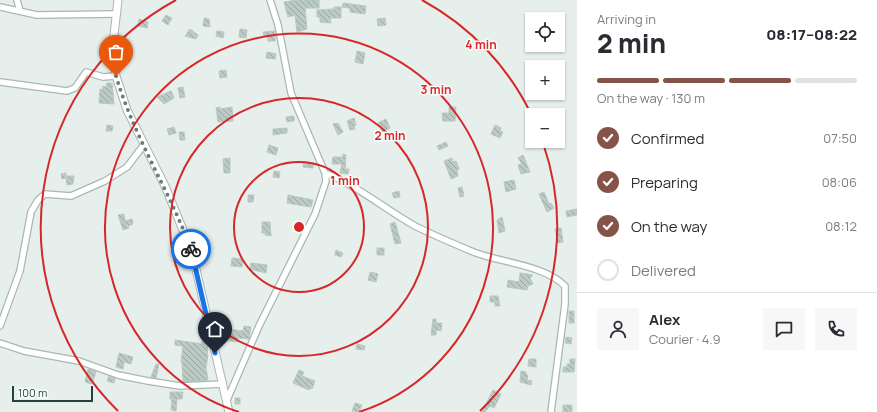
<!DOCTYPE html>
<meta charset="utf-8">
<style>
:root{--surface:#fff;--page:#f7f7f7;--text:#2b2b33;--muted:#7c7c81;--line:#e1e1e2;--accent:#855347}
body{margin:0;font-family:Manrope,sans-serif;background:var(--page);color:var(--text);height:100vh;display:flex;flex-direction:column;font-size:15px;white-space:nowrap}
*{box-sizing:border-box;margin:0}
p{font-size:13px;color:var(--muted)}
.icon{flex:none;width:22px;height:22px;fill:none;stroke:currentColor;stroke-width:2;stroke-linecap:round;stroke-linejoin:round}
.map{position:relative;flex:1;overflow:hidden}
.side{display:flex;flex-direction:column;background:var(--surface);width:300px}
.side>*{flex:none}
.fabs{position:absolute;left:525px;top:12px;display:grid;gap:8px}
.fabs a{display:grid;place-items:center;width:40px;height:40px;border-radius:0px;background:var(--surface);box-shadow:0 1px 3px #0004;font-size:20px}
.scale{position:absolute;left:12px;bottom:10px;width:81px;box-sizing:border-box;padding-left:4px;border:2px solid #24423a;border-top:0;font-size:11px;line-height:14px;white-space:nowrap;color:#24423a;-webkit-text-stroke:3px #f7fbf9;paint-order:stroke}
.pin{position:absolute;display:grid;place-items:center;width:34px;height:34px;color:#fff;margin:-41px -17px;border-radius:50% 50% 50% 0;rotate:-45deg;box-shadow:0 0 4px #0007}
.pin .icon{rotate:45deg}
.courier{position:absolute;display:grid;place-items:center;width:40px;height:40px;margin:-20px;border:3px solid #1a73e8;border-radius:50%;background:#fff;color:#222;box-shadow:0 1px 5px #0007}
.overview em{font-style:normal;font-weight:800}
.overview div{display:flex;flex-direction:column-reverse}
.overview{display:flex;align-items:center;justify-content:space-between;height:68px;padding:0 20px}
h1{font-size:26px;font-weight:800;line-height:30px}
.bar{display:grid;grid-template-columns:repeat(4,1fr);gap:6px 4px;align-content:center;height:48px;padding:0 20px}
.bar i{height:5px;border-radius:3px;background:var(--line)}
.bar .active{background:var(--accent)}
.bar p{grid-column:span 4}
.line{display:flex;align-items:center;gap:10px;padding:0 20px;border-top:1px solid var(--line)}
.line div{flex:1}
.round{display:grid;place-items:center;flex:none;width:42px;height:42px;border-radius:0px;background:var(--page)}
ol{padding:0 20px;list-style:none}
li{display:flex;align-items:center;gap:12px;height:44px}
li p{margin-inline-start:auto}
li .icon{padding:4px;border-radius:50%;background:var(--accent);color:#fff;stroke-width:4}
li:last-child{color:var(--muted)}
li i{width:22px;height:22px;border:2px solid var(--line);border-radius:50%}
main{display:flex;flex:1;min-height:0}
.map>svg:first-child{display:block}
.building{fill:url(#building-back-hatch);stroke:#b8c9c2}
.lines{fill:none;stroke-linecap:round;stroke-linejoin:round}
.minor-casing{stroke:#a8b8b2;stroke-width:8}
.tertiary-casing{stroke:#a8b8b2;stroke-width:9}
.minor{stroke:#fff;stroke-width:5.5}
.tertiary{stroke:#fff;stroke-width:7}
.done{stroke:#687f78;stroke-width:4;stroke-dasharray:0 7.2}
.route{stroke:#1a73e8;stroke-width:5}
.ring{fill:none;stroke:#d62828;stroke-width:2}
.centre{fill:#d62828;stroke:#f7fbf9;stroke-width:2}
.ring-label{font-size:12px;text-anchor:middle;font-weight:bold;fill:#d62828;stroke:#f7fbf9;stroke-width:3;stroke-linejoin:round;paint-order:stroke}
</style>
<main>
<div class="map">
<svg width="577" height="412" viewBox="0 0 577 412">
<defs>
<pattern id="building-back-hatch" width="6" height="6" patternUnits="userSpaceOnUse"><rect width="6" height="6" fill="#bbcac4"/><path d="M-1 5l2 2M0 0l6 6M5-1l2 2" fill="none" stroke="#98a6a0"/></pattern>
</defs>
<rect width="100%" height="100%" fill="#e6efeb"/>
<!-- building -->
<path class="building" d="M297 0H319V8H305L307 29 297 32 295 15 288 17 284 2Z
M343 3 366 6 365 14 350 12V8L342 7Z
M334 7H341V18H330L331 23 320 22V17H317V10L334 9Z
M166 15 172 18 168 25 162 21Z
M204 18 209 19 210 27 203 26Z
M385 18 386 25 378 26 377 19Z
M139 19 148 22 147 28 138 26Z
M190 29 198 35 196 39 185 36Z
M240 29 247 30 246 38 239 37Z
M217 31 224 32 223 38 216 36Z
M275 31V41H268V36H264L263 32Z
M357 51 365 53 363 64 355 62Z
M267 52 276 54 275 59 266 58Z
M226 70 227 77 220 78 219 71Z
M107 83H112L114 104 99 103 100 89 102 90 103 86 106 87Z
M183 87 185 97 180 98 178 88Z
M171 91 174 98 164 104 157 97Z
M220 107V109L232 107 233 121 218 122 216 108Z
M449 107H456L455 121H443L442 113H449Z
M294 116V121L287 122 286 117Z
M354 118 356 125 354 126 355 129 350 130 347 121Z
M386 119 390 128 382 132 378 123Z
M338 123 343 132 338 135 333 124Z
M107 125 113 126 112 131H106Z
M495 125 501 128 500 131 503 132 500 138 491 134Z
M174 127 176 133 169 135 167 129Z
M287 128V133L273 135V129Z
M179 132H184L185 140H180Z
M446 142 448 146 439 150 437 146Z
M269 145 278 148 276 155 267 152Z
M343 154 346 155 345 169H349L348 174 340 173 342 164H332L333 157H343Z
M523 155 530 172 521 174 518 165 522 164 518 158Z
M230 158V173H224L223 159Z
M452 158 453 162 456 161 459 169 457 170 458 176 451 179 444 161Z
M304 162 314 163 313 168 303 167Z
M274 171 280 172 279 178 273 177Z
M66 173V176H74L73 184 67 185 66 178 62 179 61 174Z
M514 180 516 189 506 192 504 182Z
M462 187 464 196 460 197 458 188Z
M399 191 400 197 394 198 392 193Z
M544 192 549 204 551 203 554 208 547 212 539 194Z
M248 195H254L253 202H248Z
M288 195 313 200 311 207 287 203Z
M577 209V215L567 217 566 211Z
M124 214 125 221 132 219 133 224 128 226 129 228 123 230 118 215Z
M502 217 505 231 499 233 497 220Z
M262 222H270L271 236 265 235V233H262Z
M395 222 401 243 395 244 390 224Z
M561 228 563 242 558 243 555 229Z
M377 248H384V255H377Z
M336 250 343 253 341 257 335 255Z
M232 258 243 259 242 267 231 266Z
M251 263 267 265 266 273 250 269Z
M370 272 378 274 376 282 368 280Z
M520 273 533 275 530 278 533 284 528 286 527 290 507 287 508 280 519 282Z
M490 296H498L500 306H495V302H490Z
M569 311H574V323H569Z
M433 319H436V323H442L441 331 436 330V335H431Z
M244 326 251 327 249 339 238 338 237 342 229 341 230 335 218 334 219 328 243 331Z
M566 337 572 338 571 344 565 343Z
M175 340 202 344V341L207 342 206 345H208L207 355H208L206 368 208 380 183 382 182 362H181L183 346 175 345Z
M357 344 365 346 364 350 356 349Z
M119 353 133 357 131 364 124 362 123 369 116 367Z
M529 359H536V367L528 366Z
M570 359H575L574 372H563V367H567V364H570Z
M156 364H159L156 378 151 377Z
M88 369 96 372 92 384 85 382Z
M299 370 304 372 302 376 315 381 312 389 309 388V390L293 383Z
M521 371 526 372V375H528L527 380 532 381 531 385 520 382Z
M109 376 115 379 114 383 107 381Z
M493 390 501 394 494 408 490 406 485 412H482Z
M170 392H183L182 399H177L176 411 171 410 172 399H170Z
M235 398H240V404H235Z
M355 403 362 405 359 412 352 411Z
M563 405H572V412H563Z"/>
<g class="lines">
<!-- minor casing -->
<g class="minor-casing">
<path id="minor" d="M17 0 20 11
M0 7 37 15 117 14
M0 82 67 91 75 88 86 72 103 77 116 76
M325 173C358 186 385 209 415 226 433 235 452 243 471 251 499 263 543 264 565 286V304L551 412
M0 326 20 271 31 212 38 200 45 194 71 196 105 181 127 167 143 146
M0 343 24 351 79 361 118 375 148 381 180 386 223 384
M227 400 259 326 315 214 326 181 325 173 291 93 278 25 270 0"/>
</g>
<!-- tertiary casing -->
<g class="tertiary-casing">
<path id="tertiary" d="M118 0 114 35 113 57 116 76 127 110 165 186 192 252 229 412"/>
</g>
<!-- minor -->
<use href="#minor" class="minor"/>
<!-- tertiary -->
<use href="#tertiary" class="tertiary"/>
</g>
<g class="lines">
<!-- done -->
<path class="done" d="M116 76C134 137 169 190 191 249"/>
<!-- route -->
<path class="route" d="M191 249 215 353"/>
</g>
<!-- distance rings -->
<g class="ring">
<circle cx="299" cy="227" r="65"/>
<circle cx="299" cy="227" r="129"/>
<path d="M239 412A194 194 0 1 1 359 412"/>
<path d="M118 411A258 258 0 0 1 176 0M422 0A258 258 0 0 1 532 116M543 143A258 258 0 0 1 480 411"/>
</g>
<circle cx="299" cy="227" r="6" class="centre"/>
<g class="ring-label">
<text x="481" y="49">4 min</text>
<text x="436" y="94">3 min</text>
<text x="390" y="140">2 min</text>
<text x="345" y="185">1 min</text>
</g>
</svg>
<div class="fabs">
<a><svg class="icon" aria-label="locate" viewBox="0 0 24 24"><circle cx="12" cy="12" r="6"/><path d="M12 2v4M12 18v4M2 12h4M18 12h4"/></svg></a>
<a>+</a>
<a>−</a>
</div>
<div class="scale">100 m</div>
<div class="pin" style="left:116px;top:76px;background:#ea580c"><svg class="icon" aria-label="bag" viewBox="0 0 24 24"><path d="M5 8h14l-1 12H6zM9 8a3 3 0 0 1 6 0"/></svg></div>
<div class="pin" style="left:215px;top:353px;background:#1f2937"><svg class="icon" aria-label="home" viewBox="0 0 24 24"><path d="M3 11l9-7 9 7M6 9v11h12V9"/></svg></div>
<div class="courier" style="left:191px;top:249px"><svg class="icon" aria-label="bike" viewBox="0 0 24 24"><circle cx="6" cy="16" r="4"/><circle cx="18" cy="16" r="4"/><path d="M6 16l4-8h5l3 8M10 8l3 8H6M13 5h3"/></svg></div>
</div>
<section class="side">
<div class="overview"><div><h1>2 min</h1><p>Arriving in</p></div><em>08:17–08:22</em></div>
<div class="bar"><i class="active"></i><i class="active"></i><i class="active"></i><i></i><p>On the way · 130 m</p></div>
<ol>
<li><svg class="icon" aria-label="check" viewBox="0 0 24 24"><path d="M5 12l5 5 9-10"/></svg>Confirmed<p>07:50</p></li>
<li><svg class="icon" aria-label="check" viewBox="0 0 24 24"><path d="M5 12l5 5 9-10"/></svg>Preparing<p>08:06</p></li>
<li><svg class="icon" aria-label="check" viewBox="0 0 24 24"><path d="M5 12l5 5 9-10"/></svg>On the way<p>08:12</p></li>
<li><i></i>Delivered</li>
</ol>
<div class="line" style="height:72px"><a class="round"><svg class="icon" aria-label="person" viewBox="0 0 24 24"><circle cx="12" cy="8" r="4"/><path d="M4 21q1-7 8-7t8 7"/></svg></a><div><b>Alex</b><p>Courier · 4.9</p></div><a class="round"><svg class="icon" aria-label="chat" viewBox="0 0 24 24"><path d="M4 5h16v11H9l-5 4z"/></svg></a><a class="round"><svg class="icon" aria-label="phone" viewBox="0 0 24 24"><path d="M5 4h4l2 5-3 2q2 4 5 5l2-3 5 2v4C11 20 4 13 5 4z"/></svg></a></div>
</section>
</main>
